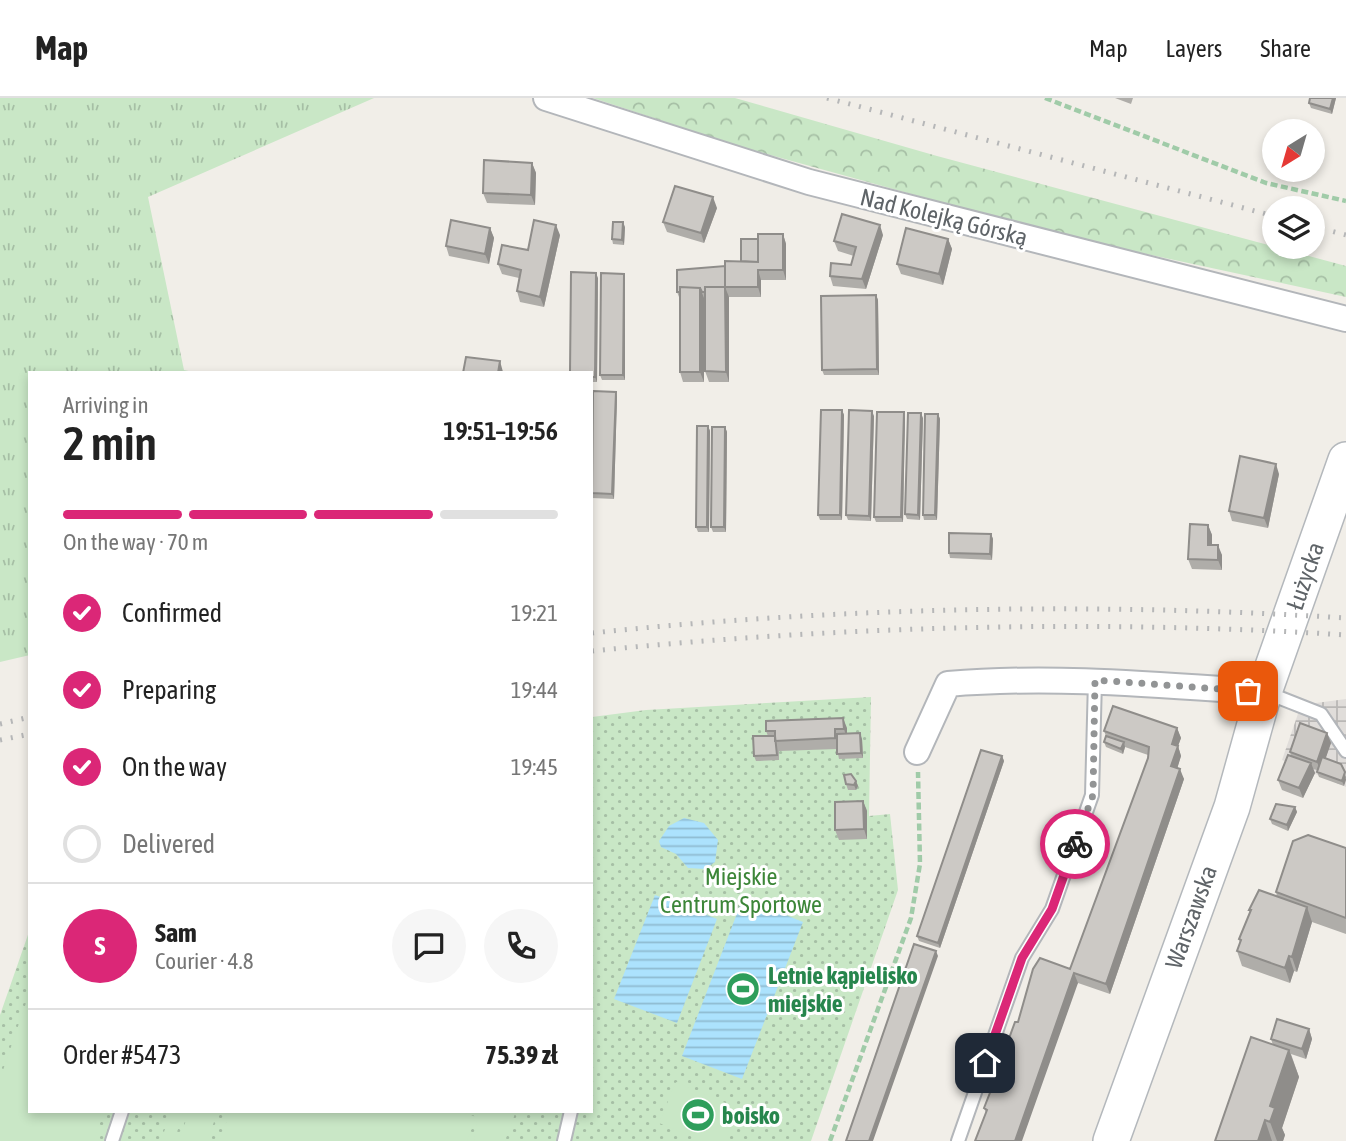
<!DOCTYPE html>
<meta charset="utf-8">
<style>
:root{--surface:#fff;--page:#f6f6f6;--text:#222;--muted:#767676;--line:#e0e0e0;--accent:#db2777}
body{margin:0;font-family:"Asap Condensed",sans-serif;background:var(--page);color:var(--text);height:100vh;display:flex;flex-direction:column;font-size:26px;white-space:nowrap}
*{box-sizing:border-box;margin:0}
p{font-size:23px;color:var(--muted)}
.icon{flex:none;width:38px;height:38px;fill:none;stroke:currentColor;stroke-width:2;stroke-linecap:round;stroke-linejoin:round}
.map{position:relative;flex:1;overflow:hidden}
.drawer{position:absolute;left:28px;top:273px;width:565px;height:742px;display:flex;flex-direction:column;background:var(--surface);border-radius:0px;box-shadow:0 4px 10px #0003}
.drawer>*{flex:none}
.needle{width:46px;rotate:217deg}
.tools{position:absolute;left:1262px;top:21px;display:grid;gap:14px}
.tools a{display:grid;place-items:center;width:63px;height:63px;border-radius:50%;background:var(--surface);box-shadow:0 4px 10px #0003;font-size:35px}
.pin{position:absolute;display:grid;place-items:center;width:60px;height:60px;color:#fff;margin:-30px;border-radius:14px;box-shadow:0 4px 10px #0006}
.courier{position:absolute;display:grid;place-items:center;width:70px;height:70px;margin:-35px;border:5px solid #db2777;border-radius:50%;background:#fff;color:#222;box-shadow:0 2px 9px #0007}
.overview em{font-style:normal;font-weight:600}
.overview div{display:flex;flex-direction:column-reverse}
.overview{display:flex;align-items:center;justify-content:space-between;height:119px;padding:0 35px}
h1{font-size:46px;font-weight:600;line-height:52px}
.bar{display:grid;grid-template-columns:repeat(4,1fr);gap:10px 7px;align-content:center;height:84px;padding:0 35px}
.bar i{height:9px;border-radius:5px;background:var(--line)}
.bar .on{background:var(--accent)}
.bar p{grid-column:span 4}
.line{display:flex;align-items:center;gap:18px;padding:0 35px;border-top:2px solid var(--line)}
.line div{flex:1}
.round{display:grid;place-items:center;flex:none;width:74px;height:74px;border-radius:37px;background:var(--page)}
ol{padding:0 35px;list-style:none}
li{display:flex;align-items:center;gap:21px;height:77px}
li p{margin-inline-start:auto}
li .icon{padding:7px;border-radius:50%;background:var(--accent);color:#fff;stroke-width:4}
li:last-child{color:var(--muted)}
li i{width:38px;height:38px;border:4px solid var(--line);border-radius:50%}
header{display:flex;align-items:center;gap:42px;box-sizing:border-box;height:98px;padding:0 35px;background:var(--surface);border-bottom:2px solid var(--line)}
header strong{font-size:33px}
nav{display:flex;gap:38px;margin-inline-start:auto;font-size:24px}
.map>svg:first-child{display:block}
.industrial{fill:url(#industrial-grid)}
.grass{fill:url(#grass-tufts)}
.forest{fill:url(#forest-crowns)}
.park{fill:url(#park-dots)}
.pitch{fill:#c9e7c6}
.water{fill:url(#water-rules)}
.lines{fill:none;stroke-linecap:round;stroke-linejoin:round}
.service-casing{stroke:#b3b6ba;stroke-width:16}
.minor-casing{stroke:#b3b6ba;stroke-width:28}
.secondary-casing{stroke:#b4b8bc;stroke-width:38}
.path{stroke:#a0cba8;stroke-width:4.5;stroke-dasharray:7 3.5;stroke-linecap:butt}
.service{stroke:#fff;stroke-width:12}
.minor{stroke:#fff;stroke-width:24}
.secondary{stroke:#fff;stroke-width:35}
.rail{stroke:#b6b7b8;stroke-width:5;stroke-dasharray:2 9;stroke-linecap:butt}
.wall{fill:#afada9}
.shaded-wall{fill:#8f8d8a}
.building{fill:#ccc9c5;stroke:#8f8d8a;stroke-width:2}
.done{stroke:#929495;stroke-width:7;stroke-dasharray:0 12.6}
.route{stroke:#db2777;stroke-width:9}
.labels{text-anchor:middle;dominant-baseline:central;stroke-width:6;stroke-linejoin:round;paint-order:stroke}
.street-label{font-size:24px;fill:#5f6468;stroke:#fff}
.park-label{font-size:24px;fill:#3c8638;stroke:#fff}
.leisure-label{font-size:24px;font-weight:bold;fill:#27864d;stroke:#fff;text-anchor:start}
</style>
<header>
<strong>Map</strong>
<nav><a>Map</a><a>Layers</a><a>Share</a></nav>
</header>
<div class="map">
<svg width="1346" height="1043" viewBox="0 0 1346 1043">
<defs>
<pattern id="industrial-grid" width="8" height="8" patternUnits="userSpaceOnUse" patternTransform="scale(1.75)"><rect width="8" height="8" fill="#e0ddda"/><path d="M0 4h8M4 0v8" fill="none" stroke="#b9b7b5"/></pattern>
<pattern id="grass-tufts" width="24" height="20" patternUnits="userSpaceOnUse" patternTransform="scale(1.75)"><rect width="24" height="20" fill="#c9e7c6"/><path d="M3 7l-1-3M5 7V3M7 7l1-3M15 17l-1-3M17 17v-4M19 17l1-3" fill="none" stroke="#a6bfa5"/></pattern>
<pattern id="forest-crowns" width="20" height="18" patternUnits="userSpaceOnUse" patternTransform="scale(1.75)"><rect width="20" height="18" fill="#c9e7c6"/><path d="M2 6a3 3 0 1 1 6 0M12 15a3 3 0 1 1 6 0" fill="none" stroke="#a6bfa5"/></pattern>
<pattern id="park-dots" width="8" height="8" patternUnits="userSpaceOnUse" patternTransform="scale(1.75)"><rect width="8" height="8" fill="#c9e7c6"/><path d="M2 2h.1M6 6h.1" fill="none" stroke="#a6bfa5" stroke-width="1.8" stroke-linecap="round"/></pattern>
<pattern id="water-rules" width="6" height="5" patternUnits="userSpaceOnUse" patternTransform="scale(1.75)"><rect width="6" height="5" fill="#ace2fd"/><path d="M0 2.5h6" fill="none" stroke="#8fbbd1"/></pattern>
</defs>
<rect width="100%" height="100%" fill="#f1eee8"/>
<!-- industrial -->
<path class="industrial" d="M1346 601V689L1282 662 1301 607Z"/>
<!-- grass -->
<path class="grass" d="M0 0H374L148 99 184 272 198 275H30V557L0 564Z"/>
<!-- forest -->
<path class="forest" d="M593 0H735L937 58 1346 168V199L1063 138 738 48Z"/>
<!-- park -->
<path class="park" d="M871 599 869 718 890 716 898 792 811 1043H0V917L30 831V1013H592V619L646 612Z"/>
<!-- pitch -->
<path class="pitch" d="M26 905 30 907V1013H104L94 1043H0V981Z
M676 984 738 1010 725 1043H703L659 1025Z
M171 1013H184L174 1043H161Z
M189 1013H218L207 1043H179Z
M230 1013H460L476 1019 467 1043H220Z
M478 1013H516L505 1043H474Z"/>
<!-- water -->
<path class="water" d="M684 720 704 725 718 742 715 764 705 771 688 770 676 756 661 749 659 743 669 728Z
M655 797 717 821 677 925 614 901Z
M743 800 803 824 742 981 682 958Z"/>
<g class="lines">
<!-- service casing -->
<g class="service-casing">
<path id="service" d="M1265 594 1321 616 1346 653
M112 1043 122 1013
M564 1043 571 1013
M958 1043 1022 860 1052 811 1092 697 1095 582"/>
</g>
<!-- minor casing -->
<g class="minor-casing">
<path id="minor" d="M546 0 809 84 1346 221
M917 654 948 586C1054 577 1159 587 1264 594"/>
</g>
<!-- secondary casing -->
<g class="secondary-casing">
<path id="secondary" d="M1111 1043 1232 709 1264 594 1346 362"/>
</g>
<!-- path -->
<path class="path" d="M1045 0 1266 85 1346 103
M830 1043 911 820 920 766 918 674"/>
<!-- service -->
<use href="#service" class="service"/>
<!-- minor -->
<use href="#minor" class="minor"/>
<!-- secondary -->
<use href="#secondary" class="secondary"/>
<!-- rail -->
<path class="rail" d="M827 0 1274 118
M1312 128 1346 137
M592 535C840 509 1096 504 1346 520
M592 553C841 528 1096 521 1346 537
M0 626 30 619
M0 642 30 636"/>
</g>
<!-- wall -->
<path class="wall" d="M1115 0H1133L1131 6Z
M1310 0H1336L1332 16 1311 10 1309 5Z
M532 65 536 75 535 107 487 105 483 95Z
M717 110 704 145 667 134 663 124Z
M625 129 624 147 613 146 612 141Z
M490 130 494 140 489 166 449 158 446 148Z
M783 136 786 146V182H761V199H729V284H709L705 273 704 199V284H683L680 274V199H679L677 194 725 168 741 163 758 141Z
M560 137 544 209 520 204 517 193 519 180 502 176 498 166Z
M883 137 866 191 833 188 830 178 851 167 854 158 838 153 834 143Z
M948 141 952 151 943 187 901 176 897 166Z
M624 176 625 181V282H602L600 277Z
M598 180 597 284H592V275Z
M876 197 878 202 879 277H824L822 272Z
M616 294 617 299 614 401 592 400V342Z
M842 312 844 317 842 422H820L818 417Z
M904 314 905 320 903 424H876L874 419Z
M938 316 940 321 937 422H924L923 417Z
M874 318 871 423 848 422 846 417Z
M923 320 920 422 907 421 905 416Z
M708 328 710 333 709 434H698L696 429Z
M725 329 727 334 726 434H713L711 429Z
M1279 376 1268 430 1232 423 1229 413Z
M1208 427 1212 437V447L1222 457V472L1192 471 1188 461Z
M991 436 993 441 992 462 950 460 949 455Z
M847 630V636L862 641 863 660 839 661 837 651 779 653V662L756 663 754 658 768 638 766 633Z
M1177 630 1181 640 1178 648 1181 658 1177 670 1184 681 1110 896 1078 885 986 1015 984 1010 999 978 1005 961 1003 957 1018 924 1070 871 1148 660V657L1125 649 1123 656 1106 649 1104 644 1106 638 1104 633Z
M1327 635 1331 645 1325 661 1341 666 1344 688 1319 679 1317 674V672L1313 671 1315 675 1303 700 1282 692 1278 682 1291 658 1290 654Z
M1002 658 1004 663 940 850 919 843 917 838Z
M856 683 858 688 856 692H848L846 686Z
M863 703 867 713V741L839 742 835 732Z
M1295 709 1297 714 1288 733 1272 726 1270 721Z
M1346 750V836L1312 824 1297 874 1294 873 1290 885 1242 868 1237 853 1240 845 1239 841 1250 815 1249 812 1277 799 1276 794Z
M1309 931 1312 941 1306 961 1291 956 1299 979 1282 1030 1285 1037 1283 1043H1215L1273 947 1271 941Z"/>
<!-- shaded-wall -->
<path class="shaded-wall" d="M1333 0H1336L1332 16 1330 11Z
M532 65 536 75 535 107 531 97Z
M713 99 717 110 704 145 701 135Z
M623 124 625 129 624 147 622 142Z
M556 127 560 137 544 209 540 199Z
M880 127 883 137 866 191 862 181Z
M490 130 494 140 489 166 485 156Z
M783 136 786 146V182L783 172Z
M948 141 952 151 943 187 939 176Z
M758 172 761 182V199L758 189Z
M596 175 598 180 597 284 595 279Z
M624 176 625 181V282L623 277Z
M725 189 729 199V284L726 274Z
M700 190 704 200V284L700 274Z
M876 197 878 202 879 277 877 271Z
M500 263 503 274V275H498Z
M616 294 617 299 614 401 612 396Z
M842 312 844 317 842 422 840 417Z
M872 313 874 318 871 423 869 418Z
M904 314 905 320 903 424 901 419Z
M921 315 923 320 920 422 918 417Z
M938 316 940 321 937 422 935 417Z
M708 328 710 333 709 434 707 429Z
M725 329 727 334 726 434 724 429Z
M1276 366 1279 376 1268 430 1264 420Z
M1208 427 1212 437V457L1208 447Z
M991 436 993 441 992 462 990 456Z
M1218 447 1222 457V472L1218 462Z
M843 620 847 630V641L844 631Z
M1177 630 1181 640 1178 648 1181 658 1175 678 1171 668 1172 646Z
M860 635 862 641 863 660 861 655Z
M1327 635 1331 645 1321 674 1317 664Z
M1124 644 1125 649 1123 656 1121 651Z
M1002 658 1004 663 940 850 938 845Z
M1311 665 1315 675 1303 700 1299 690Z
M1180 671 1184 681 1110 896 1106 886Z
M1345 674 1346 682 1344 688 1342 683Z
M856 683 858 688 856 692 854 687Z
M863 703 867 713V741L864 731Z
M1295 709 1297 714 1288 733 1287 727Z
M1307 809 1312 824 1297 874 1292 859Z
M936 853 938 858 873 1043H869Z
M1289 858 1294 873 1290 885 1285 870Z
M1074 875 1078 885 1022 1043H1015Z
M1309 931 1312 941 1306 961 1302 951Z
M1289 952 1299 979 1282 1030 1285 1037 1283 1043H1277L1270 1024V1008Z
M1265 1022 1272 1043H1258Z"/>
<!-- building -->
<path class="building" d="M1310 0H1333L1330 11 1309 5Z
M484 62 532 65 531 97 483 95Z
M675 88 713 99 701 135 663 124Z
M842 116 880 127 862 181 830 178 831 165 851 167 856 149 834 143Z
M451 122 490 130 485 156 446 148Z
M534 122 556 127 540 199 517 193 521 172 498 166 502 147 528 152Z
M613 124H623L622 142 612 141Z
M906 130 948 141 939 176 897 166Z
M758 136H783V172H758V189H725V163L758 164Z
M741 141H758V164L741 163Z
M725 168V189H705V194H702L700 190 680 189V194H677V172Z
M571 174 596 175 595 279H592V275H570Z
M601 175 624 176 623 277H600Z
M680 189 700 190V274H680Z
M705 189H725L726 274 705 273Z
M876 197 877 271 822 272 821 198Z
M466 259 500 263 498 275H463Z
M593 293 616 294 612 396 592 395Z
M821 312H842L840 417H818Z
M849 312 872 313 869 418 846 417Z
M877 314H904L901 419H874Z
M908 315H921L918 417 905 416Z
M925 316H938L935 417H923Z
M697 328H708L707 429H696Z
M712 329H725L724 429H711Z
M1240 358 1276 366 1264 420 1229 413Z
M1190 426 1208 427V447H1218V462L1188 461Z
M949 435 991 436 990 456 949 455Z
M1113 608 1177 630 1172 646 1178 648 1171 668 1180 671 1106 886 1074 875 1015 1043H975L987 1012 984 1010 997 977 999 978 1006 958 1003 957 1015 924H1018L1033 871 1040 860 1070 871 1148 660 1149 649 1104 633Z
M843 620 844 631H835V640L775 643V633H766V623Z
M1300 625 1327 635 1317 664 1290 654Z
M860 635 861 655 837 656V636Z
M753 638H775L777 657 754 658Z
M1106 638 1124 644 1121 651 1104 644Z
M981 652 1002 658 938 845 917 838Z
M1288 657 1311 665 1299 690 1278 682Z
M1322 659 1341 666 1345 674 1342 683 1317 674Z
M851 676 856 683 854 687 846 686 844 677Z
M863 703 864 731 835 732V704Z
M1276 706 1295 709 1287 727 1270 721Z
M1308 737 1346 750V820L1276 794 1293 743Z
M1259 792 1307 809 1292 859 1289 858 1285 870 1237 853 1241 842 1239 841 1251 812H1249Z
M914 846 936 853 869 1043H846Z
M1277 921 1309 931 1302 951 1271 941Z
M1251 939 1289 952 1270 1008 1275 1010 1270 1024 1265 1022 1258 1043H1215Z"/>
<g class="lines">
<!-- done -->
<path class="done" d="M1075 746 1093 697 1095 582 1248 593"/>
<!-- route -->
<path class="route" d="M985 965 1022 860 1052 811 1075 746"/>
</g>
<!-- icons -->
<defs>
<g id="stadium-disc" transform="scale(1.75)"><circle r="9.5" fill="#2e9e5b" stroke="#fff"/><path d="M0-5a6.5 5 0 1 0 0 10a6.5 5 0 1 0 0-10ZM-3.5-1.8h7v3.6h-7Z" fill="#fff"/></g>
</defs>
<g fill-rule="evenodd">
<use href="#stadium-disc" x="743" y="891"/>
<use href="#stadium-disc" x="698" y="1017"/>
</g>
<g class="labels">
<!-- street labels -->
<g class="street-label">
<text transform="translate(944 119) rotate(14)">Nad Kolejką Górską</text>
<text transform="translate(1305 478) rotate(-71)">Łużycka</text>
<text transform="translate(1191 819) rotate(-70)">Warszawska</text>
</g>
<!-- park labels -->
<g class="park-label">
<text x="741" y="778">Miejskie<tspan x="741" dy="28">Centrum Sportowe</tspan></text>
</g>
<!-- leisure labels -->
<g class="leisure-label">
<text x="768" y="877">Letnie kąpielisko<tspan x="768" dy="28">miejskie</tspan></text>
<text x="722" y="1017">boisko</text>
</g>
</g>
</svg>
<div class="tools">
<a><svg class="needle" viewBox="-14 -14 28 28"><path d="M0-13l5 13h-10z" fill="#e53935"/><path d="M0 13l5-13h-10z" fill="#767676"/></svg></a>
<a><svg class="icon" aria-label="layers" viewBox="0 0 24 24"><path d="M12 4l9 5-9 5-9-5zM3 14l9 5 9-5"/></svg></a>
</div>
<div class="pin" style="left:1248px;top:593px;background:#ea580c"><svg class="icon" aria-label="bag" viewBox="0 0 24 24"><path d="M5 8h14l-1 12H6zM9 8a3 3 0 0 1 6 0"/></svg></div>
<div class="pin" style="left:985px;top:965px;background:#1f2937"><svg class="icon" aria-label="home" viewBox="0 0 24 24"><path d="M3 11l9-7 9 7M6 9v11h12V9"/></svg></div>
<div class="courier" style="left:1075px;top:746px"><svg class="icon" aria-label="bike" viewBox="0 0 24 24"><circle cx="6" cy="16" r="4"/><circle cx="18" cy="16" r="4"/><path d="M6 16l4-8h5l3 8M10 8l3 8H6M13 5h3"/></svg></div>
<section class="drawer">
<div class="overview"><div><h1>2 min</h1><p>Arriving in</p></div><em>19:51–19:56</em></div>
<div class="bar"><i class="on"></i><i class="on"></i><i class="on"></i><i></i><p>On the way · 70 m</p></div>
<ol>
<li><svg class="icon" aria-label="check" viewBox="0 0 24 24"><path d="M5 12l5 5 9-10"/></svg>Confirmed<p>19:21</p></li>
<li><svg class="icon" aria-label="check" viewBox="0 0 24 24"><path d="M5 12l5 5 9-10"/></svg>Preparing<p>19:44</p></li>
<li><svg class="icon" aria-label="check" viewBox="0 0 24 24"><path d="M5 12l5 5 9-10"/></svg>On the way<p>19:45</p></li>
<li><i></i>Delivered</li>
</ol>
<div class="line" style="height:126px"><b class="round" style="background:var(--accent);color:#fff">S</b><div><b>Sam</b><p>Courier · 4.8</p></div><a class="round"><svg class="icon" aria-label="chat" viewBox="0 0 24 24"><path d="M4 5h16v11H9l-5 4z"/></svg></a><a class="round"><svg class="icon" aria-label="phone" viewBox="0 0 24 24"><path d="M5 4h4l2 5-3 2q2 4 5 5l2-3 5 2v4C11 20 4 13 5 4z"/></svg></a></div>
<div class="line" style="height:91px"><div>Order #5473</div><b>75.39 zł</b></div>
</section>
</div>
